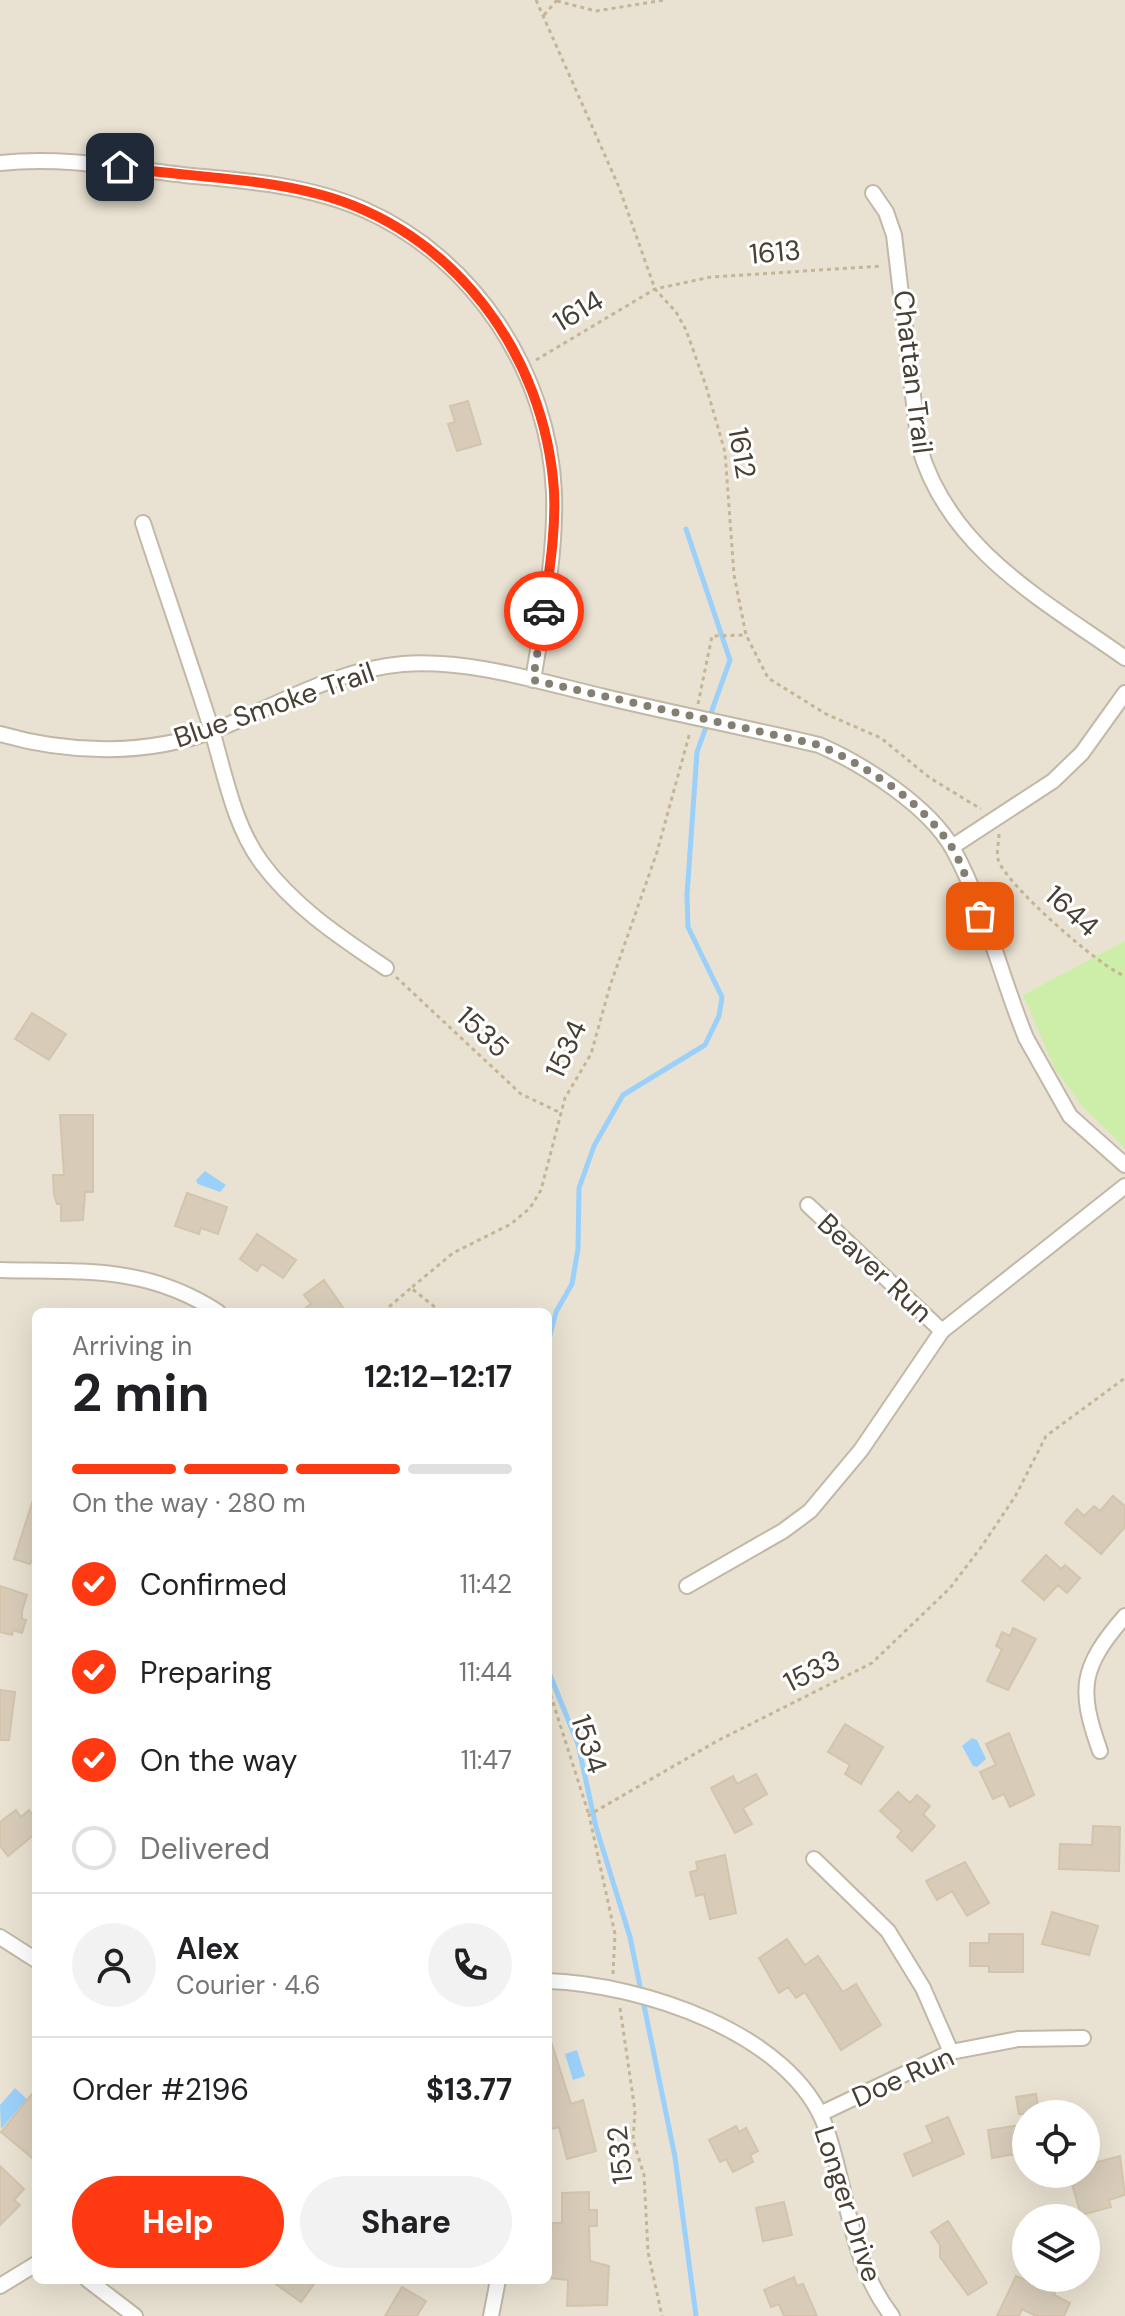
<!DOCTYPE html>
<meta charset="utf-8">
<style>
:root{--surface:#fff;--page:#f2f2f2;--text:#202124;--muted:#757577;--line:#e0e0e0;--accent:#ff3911}
body{margin:0;font-family:"DM Sans",sans-serif;background:var(--page);color:var(--text);height:100vh;display:flex;flex-direction:column;font-size:30px;white-space:nowrap}
*{box-sizing:border-box;margin:0}
p{font-size:26px;color:var(--muted)}
.icon{flex:none;width:44px;height:44px;fill:none;stroke:currentColor;stroke-width:2;stroke-linecap:round;stroke-linejoin:round}
.map{position:relative;flex:1;overflow:hidden}
.sheet{position:absolute;left:32px;top:1308px;width:520px;height:976px;display:flex;flex-direction:column;background:var(--surface);border-radius:12px;box-shadow:0 8px 32px #0002}
.sheet>*{flex:none}
.tools{position:absolute;left:1012px;top:2100px;display:grid;gap:16px}
.tools a{display:grid;place-items:center;width:88px;height:88px;border-radius:50%;background:var(--surface);box-shadow:0 8px 32px #0002;font-size:40px}
.pin{position:absolute;display:grid;place-items:center;width:68px;height:68px;color:#fff;margin:-34px;border-radius:16px;box-shadow:0 4px 12px #0006}
.courier{position:absolute;display:grid;place-items:center;width:80px;height:80px;margin:-40px;border:6px solid #ff3911;border-radius:50%;background:#fff;color:#222;box-shadow:0 2px 10px #0007}
.headline em{font-style:normal;font-weight:700}
.headline div{display:flex;flex-direction:column-reverse}
.headline{display:flex;align-items:center;justify-content:space-between;height:136px;padding:0 40px}
h1{font-size:52px;font-weight:700;line-height:60px}
.bar{display:grid;grid-template-columns:repeat(4,1fr);gap:12px 8px;align-content:center;height:96px;padding:0 40px}
.bar i{height:10px;border-radius:6px;background:var(--line)}
.bar .active{background:var(--accent)}
.bar p{grid-column:span 4}
.line{display:flex;align-items:center;gap:20px;padding:0 40px;border-top:2px solid var(--line)}
.line div{flex:1}
.round{display:grid;place-items:center;flex:none;width:84px;height:84px;border-radius:42px;background:var(--page)}
ol{padding:0 40px;list-style:none}
li{display:flex;align-items:center;gap:24px;height:88px}
li p{margin-inline-start:auto}
li .icon{padding:8px;border-radius:50%;background:var(--accent);color:#fff;stroke-width:4}
li:last-child{color:var(--muted)}
li i{width:44px;height:44px;border:4px solid var(--line);border-radius:50%}
.cta{display:flex;gap:16px;margin-top:auto;padding:16px 40px}
.cta a{flex:1;height:92px;border-radius:48px;background:var(--accent);color:#fff;font-size:32px;font-weight:700;line-height:92px;text-align:center}
.cta a+a{background:var(--page);color:var(--text)}
.map>svg:first-child{display:block}
.residential{fill:#e9e2d2;fill-rule:evenodd}
.green{fill:#cdeea9}
.water{fill:#9ad0f9}
.lines{fill:none;stroke-linecap:round;stroke-linejoin:round}
.stream{stroke:#9ad0f9;stroke-width:5}
.building{fill:#d8ccb9;stroke:#d3c4ab;stroke-width:2}
.minor-casing{stroke:#c1b8a6;stroke-width:18}
.path{stroke:#c5b596;stroke-width:3;stroke-dasharray:4 4;stroke-linecap:butt}
.minor{stroke:#fff;stroke-width:14}
.done{stroke:#857e72;stroke-width:8;stroke-dasharray:0 14.4}
.route{stroke:#ff3911;stroke-width:10}
.labels{text-anchor:middle;dominant-baseline:central;stroke-width:6;stroke-linejoin:round;paint-order:stroke}
.street-label{font-size:28px;fill:#484034;stroke:#fff}
</style>
<div class="map">
<svg width="1125" height="2316" viewBox="0 0 1125 2316">
<rect width="100%" height="100%" fill="#f5f0e5"/>
<!-- residential -->
<path class="residential" d="M0 0H1125V2316H0ZM36 1312H548V2280H36ZM1026 2114H1086V2174H1026ZM1026 2218H1086V2278H1026Z"/>
<!-- green -->
<path class="green" d="M1125 941V1148L1082 1106 1055 1069 1023 995Z"/>
<!-- water -->
<path class="water" d="M205 1171 226 1185 220 1192 198 1184 196 1180Z
M972 1738 977 1740 986 1759 977 1767 973 1766 962 1746Z
M577 2050 585 2076 573 2080 565 2054Z
M15 2088 27 2099 1 2129 0 2105Z"/>
<g class="lines">
<!-- stream -->
<path class="stream" d="M548 1343 556 1312 572 1284 578 1249 579 1188 594 1146 623 1095 705 1045 719 1016 722 997 688 927 687 895 697 752 730 660 686 529
M548 1670 578 1744 596 1827 630 1937 675 2157 696 2316"/>
</g>
<!-- building -->
<path class="building" d="M468 401 481 444 457 451 448 424 455 422 450 406Z
M32 1013 66 1034 49 1060 15 1039Z
M60 1115H93V1192H85L83 1220 61 1221V1204H57L54 1194 53 1175H64Z
M187 1193 227 1207 218 1234 201 1228 199 1234 175 1226Z
M257 1234 296 1260 283 1278 262 1264 257 1271 240 1259Z
M324 1280 346 1312H300L311 1304 304 1295Z
M1113 1496 1125 1506V1527L1101 1554 1065 1523 1077 1509 1084 1516 1094 1506 1100 1511Z
M33 1500 36 1501V1562L32 1560 30 1564 14 1559Z
M1046 1555 1061 1569 1065 1565 1080 1578 1067 1593 1058 1585 1044 1600 1022 1581Z
M0 1586 27 1595 22 1611V1619L26 1620 22 1633 13 1630 12 1635 0 1632Z
M1013 1628 1036 1639 1008 1690 987 1681 1002 1649 996 1646 1002 1632 1010 1636Z
M0 1690 15 1692 9 1740H0Z
M845 1724 883 1747 861 1784 845 1774 850 1765 828 1752Z
M1009 1733 1034 1795 1010 1807 1004 1794 993 1799 980 1772 996 1765 986 1744Z
M756 1774 767 1794 743 1808 752 1824 735 1833 711 1788 733 1776 737 1784Z
M898 1792 910 1803 917 1795 930 1806 923 1814 935 1826 912 1851 897 1837 902 1831 880 1811Z
M16 1810 21 1817 29 1810 36 1819V1833L8 1856 0 1846V1822Z
M1093 1826 1120 1827 1119 1871 1059 1869 1060 1844 1092 1845Z
M725 1855 736 1913 710 1919 704 1894 696 1896 690 1872 698 1870 696 1862Z
M965 1862 989 1903 967 1916 952 1891 937 1900 926 1881Z
M1052 1912 1098 1926 1089 1955 1042 1944Z
M989 1934H1023V1972H989V1966H970V1943H989Z
M787 1939 805 1965 818 1956 843 1992 856 1984 881 2025 841 2050 805 1992 796 1998 788 1987 779 1993 759 1958Z
M551 2041 571 2104 583 2100 596 2151 567 2159 559 2127 548 2130V2042Z
M36 2089V2161L1 2132Z
M1036 2094 1039 2114H1019L1016 2097Z
M948 2117 964 2154 913 2176 904 2154 933 2142 926 2126Z
M1026 2124V2152L992 2158 988 2130Z
M736 2126 739 2132 746 2128 758 2151 750 2155 753 2162 733 2172 726 2159 720 2162 709 2140Z
M1120 2156 1125 2195 1109 2200 1111 2207 1081 2215 1069 2174H1086V2165Z
M0 2166 24 2189 14 2200 20 2205 0 2225Z
M589 2192V2210H597V2226H589L590 2261 609 2266 607 2305 567 2306 568 2280 549 2278 552 2223H562V2193Z
M784 2202 792 2235 763 2241 756 2208Z
M948 2221 987 2283 968 2295 940 2257V2245L931 2232Z
M1016 2276 1035 2284 1038 2278H1042L1058 2286 1054 2295 1070 2303 1064 2316H1036L1022 2309 1019 2316H997Z
M794 2277 797 2286 803 2284 817 2316H784L779 2304 771 2307 764 2290Z
M270 2280H317L301 2302Z
M402 2287 426 2301 417 2316H385Z"/>
<g class="lines">
<!-- minor casing -->
<g class="minor-casing">
<path id="minor" d="M0 163C65 156 128 169 193 176 251 181 311 186 365 210 475 259 549 373 554 493 556 555 543 619 533 680
M873 193 886 212 894 235 919 446C948 549 1043 600 1125 658
M143 523C166 593 190 662 212 731 225 775 234 825 261 862 294 907 340 937 386 968
M0 734C69 754 147 756 215 730 277 706 334 670 403 664 469 659 541 682 605 697 676 714 748 728 819 745 863 764 929 806 953 849 985 907 1001 977 1026 1038L1070 1116 1125 1165
M952 847 1053 781 1082 753 1125 693
M808 1205 942 1331
M0 1270C82 1272 146 1265 218 1312
M687 1586 783 1531 810 1511 861 1450 942 1331 1125 1186
M1100 1751C1078 1689 1080 1668 1125 1616
M814 1859 888 1931 923 1988 951 2052
M0 1937 36 1960
M548 1981C639 1984 792 2032 826 2128 848 2191 849 2261 892 2316
M820 2114 951 2052 1018 2039 1083 2038
M88 2280 135 2316
M0 2286 36 2264
M491 2316 498 2280"/>
</g>
<!-- path -->
<path class="path" d="M536 0 619 187 655 289 676 312 686 330 706 386 725 452 734 575 746 635 768 678 826 714 881 738 930 778 981 809
M557 1 596 11 665 0
M544 15 557 0
M536 360 655 289 711 277 883 266
M698 704 712 636 746 635
M999 834C999 842 996 852 998 859 1003 882 1102 969 1125 976
M396 977 521 1094 561 1113
M383 1312 411 1288
M441 1312 411 1288 453 1253 511 1224 530 1208 541 1190 565 1098 591 1054 610 986 657 852 690 732
M548 1687 589 1815
M613 1974 615 1934 589 1815 717 1741 872 1663 950 1588 982 1546 1016 1495 1046 1436 1125 1378
M620 2008 635 2111 633 2140 644 2175 648 2252 662 2316"/>
<!-- minor -->
<use href="#minor" class="minor"/>
</g>
<g class="lines">
<!-- done -->
<path class="done" d="M544 611 533 680 819 745C868 767 920 800 951 846 964 866 971 894 980 916"/>
<!-- route -->
<path class="route" d="M120 167C186 177 253 177 318 194 453 229 545 354 554 491 556 531 549 572 544 611"/>
</g>
<g class="labels">
<!-- street labels -->
<g class="street-label">
<text transform="translate(775 252) rotate(-5)">1613</text>
<text transform="translate(578 311) rotate(-31)">1614</text>
<text transform="translate(913 372) rotate(83)">Chattan Trail</text>
<text transform="translate(742 453) rotate(80)">1612</text>
<text transform="translate(274 705) rotate(-19)">Blue Smoke Trail</text>
<text transform="translate(1072 911) rotate(42)">1644</text>
<text transform="translate(483 1032) rotate(43)">1535</text>
<text transform="translate(566 1049) rotate(-65)">1534</text>
<text transform="translate(875 1268) rotate(43)">Beaver Run</text>
<text transform="translate(812 1671) rotate(-27)">1533</text>
<text transform="translate(589 1744) rotate(72)">1534</text>
<text transform="translate(903 2077) rotate(-24)">Doe Run</text>
<text transform="translate(620 2155) rotate(-96)">1532</text>
<text transform="translate(848 2204) rotate(72)">Longer Drive</text>
</g>
</g>
</svg>
<div class="tools">
<a><svg class="icon" aria-label="locate" viewBox="0 0 24 24"><circle cx="12" cy="12" r="6"/><path d="M12 2v4M12 18v4M2 12h4M18 12h4"/></svg></a>
<a><svg class="icon" aria-label="layers" viewBox="0 0 24 24"><path d="M12 4l9 5-9 5-9-5zM3 14l9 5 9-5"/></svg></a>
</div>
<div class="pin" style="left:980px;top:916px;background:#ea580c"><svg class="icon" aria-label="bag" viewBox="0 0 24 24"><path d="M5 8h14l-1 12H6zM9 8a3 3 0 0 1 6 0"/></svg></div>
<div class="pin" style="left:120px;top:167px;background:#1f2937"><svg class="icon" aria-label="home" viewBox="0 0 24 24"><path d="M3 11l9-7 9 7M6 9v11h12V9"/></svg></div>
<div class="courier" style="left:544px;top:611px"><svg class="icon" aria-label="car" viewBox="0 0 24 24"><path d="M5 17H2v-5l4-1 3-4h7l3 4 3 1v5h-3M9 17h6M6 11h13"/><circle cx="7" cy="17" r="2"/><circle cx="17" cy="17" r="2"/></svg></div>
<section class="sheet">
<div class="headline"><div><h1>2 min</h1><p>Arriving in</p></div><em>12:12–12:17</em></div>
<div class="bar"><i class="active"></i><i class="active"></i><i class="active"></i><i></i><p>On the way · 280 m</p></div>
<ol>
<li><svg class="icon" aria-label="check" viewBox="0 0 24 24"><path d="M5 12l5 5 9-10"/></svg>Confirmed<p>11:42</p></li>
<li><svg class="icon" aria-label="check" viewBox="0 0 24 24"><path d="M5 12l5 5 9-10"/></svg>Preparing<p>11:44</p></li>
<li><svg class="icon" aria-label="check" viewBox="0 0 24 24"><path d="M5 12l5 5 9-10"/></svg>On the way<p>11:47</p></li>
<li><i></i>Delivered</li>
</ol>
<div class="line" style="height:144px"><a class="round"><svg class="icon" aria-label="person" viewBox="0 0 24 24"><circle cx="12" cy="8" r="4"/><path d="M4 21q1-7 8-7t8 7"/></svg></a><div><b>Alex</b><p>Courier · 4.6</p></div><a class="round"><svg class="icon" aria-label="phone" viewBox="0 0 24 24"><path d="M5 4h4l2 5-3 2q2 4 5 5l2-3 5 2v4C11 20 4 13 5 4z"/></svg></a></div>
<div class="line" style="height:104px"><div>Order #2196</div><b>$13.77</b></div>
<div class="cta"><a>Help</a><a>Share</a></div>
</section>
</div>
